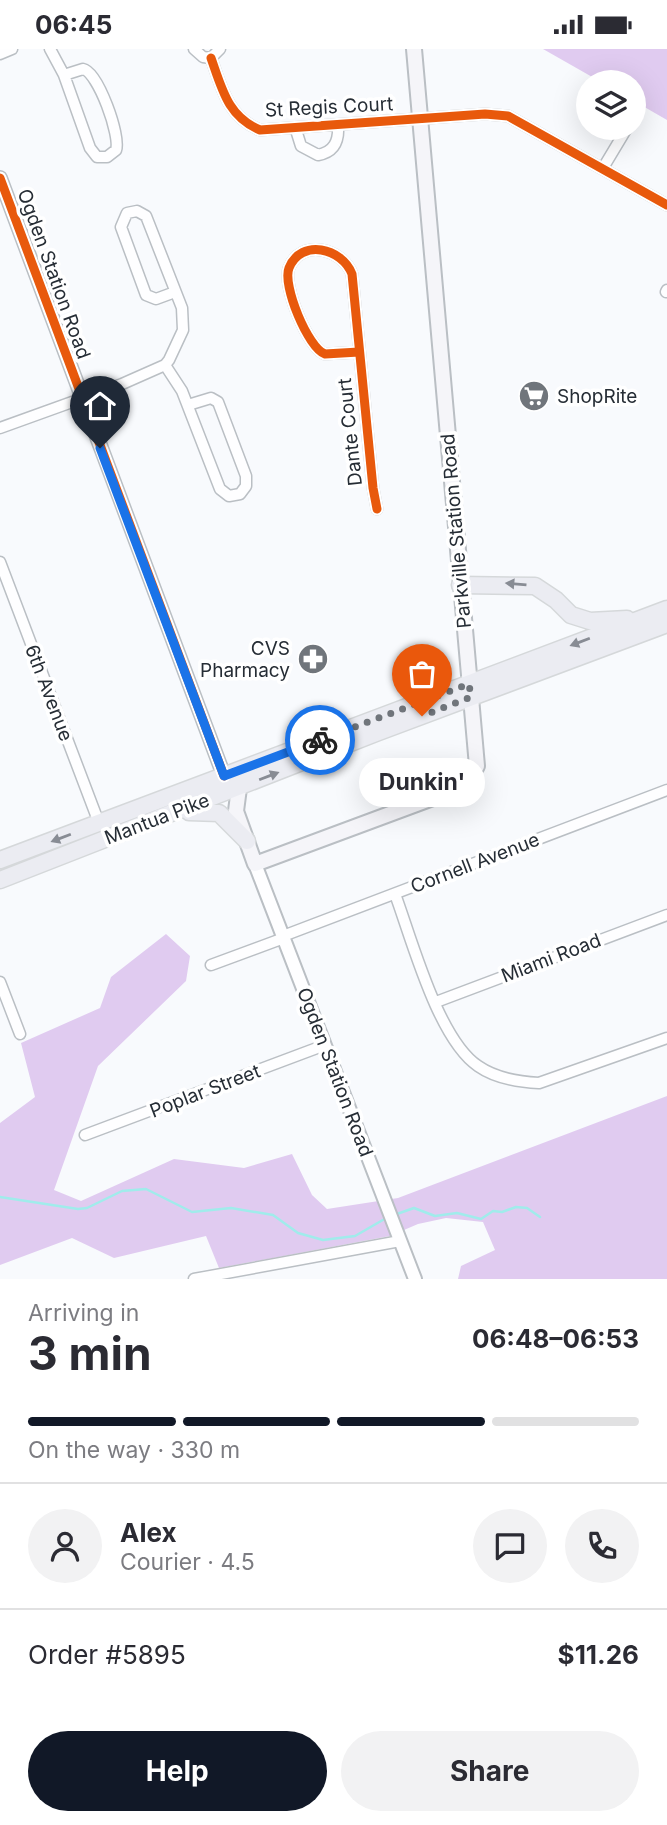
<!DOCTYPE html>
<meta charset="utf-8">
<style>
:root{--surface:#fff;--page:#f2f2f3;--text:#2b2b33;--muted:#7c7c81;--line:#e1e1e2;--accent:#111827}
body{margin:0;font-family:Inter,sans-serif;background:var(--page);color:var(--text);height:100vh;display:flex;flex-direction:column;font-size:26px;white-space:nowrap}
*{box-sizing:border-box;margin:0}
p{font-size:23px;color:var(--muted)}
.icon{flex:none;width:38px;height:38px;fill:none;stroke:currentColor;stroke-width:2;stroke-linecap:round;stroke-linejoin:round}
.map{position:relative;height:1230px;overflow:hidden}
.sheet{display:flex;flex-direction:column;background:var(--surface);flex:1}
.sheet>*{flex:none}
.tools{position:absolute;left:576px;top:21px;display:grid;gap:14px}
.tools a{display:grid;place-items:center;width:70px;height:70px;border-radius:50%;background:var(--surface);box-shadow:0 7px 28px #0002;font-size:35px}
.pin{position:absolute;display:grid;place-items:center;width:60px;height:60px;color:#fff;margin:-72px -30px;border-radius:50% 50% 50% 0;rotate:-45deg;box-shadow:0 0 7px #0007}
.pin .icon{rotate:45deg}
.courier{position:absolute;display:grid;place-items:center;width:70px;height:70px;margin:-35px;border:5px solid #1a73e8;border-radius:50%;background:#fff;color:#222;box-shadow:0 2px 9px #0007}
.bubble{position:absolute;height:49px;border-radius:24px;background:var(--surface);box-shadow:0 7px 28px #0002;font-size:23px;font-weight:700;line-height:49px;text-align:center}
.headline em{font-style:normal;font-weight:700}
.headline div{display:flex;flex-direction:column-reverse}
.headline{display:flex;align-items:center;justify-content:space-between;height:119px;padding:0 28px}
h1{font-size:46px;font-weight:700;line-height:52px}
.bar{display:grid;grid-template-columns:repeat(4,1fr);gap:10px 7px;align-content:center;height:84px;padding:0 28px}
.bar i{height:9px;border-radius:5px;background:var(--line)}
.bar .on{background:var(--accent)}
.bar p{grid-column:span 4}
.line{display:flex;align-items:center;gap:18px;padding:0 28px;border-top:2px solid var(--line)}
.line div{flex:1}
.round{display:grid;place-items:center;flex:none;width:74px;height:74px;border-radius:37px;background:var(--page)}
.primary-button{display:flex;gap:14px;margin-top:auto;padding:14px 28px}
.primary-button a{flex:1;height:80px;border-radius:42px;background:var(--accent);color:#fff;font-size:28px;font-weight:700;line-height:80px;text-align:center}
.primary-button a+a{background:var(--page);color:var(--text)}
.status{display:flex;justify-content:space-between;align-items:center;height:49px;padding:0 35px;background:var(--surface);direction:ltr}
.status svg{height:19px;fill:currentColor}
.map>svg:first-child{display:block}
.forest{fill:#e0cbf0}
.lines{fill:none;stroke-linecap:round;stroke-linejoin:round}
.stream{stroke:#a0eceb;stroke-width:2.5}
.minor-casing{stroke:#babfc4;stroke-width:13}
.tertiary-casing{stroke:#babfc4;stroke-width:16}
.secondary-casing{stroke:#babfc4;stroke-width:18}
.primary-casing{stroke:#d5d8da;stroke-width:19}
.minor{stroke:#fefeff;stroke-width:10}
.tertiary{stroke:#fefeff;stroke-width:12}
.secondary{stroke:#f5f5f9;stroke-width:14}
.primary{stroke:#ebecf2;stroke-width:16}
.cycleway-casing{stroke:#fff;stroke-width:13}
.cycleway{stroke:#e8590c;stroke-width:9}
.oneway{fill:#888c94}
.done{stroke:#70757b;stroke-width:7;stroke-dasharray:0 12.6}
.route{stroke:#1a73e8;stroke-width:9}
.labels{text-anchor:middle;dominant-baseline:central;stroke-width:7;stroke-linejoin:round;paint-order:stroke}
.street-label{font-size:19px;fill:#262d35;stroke:#fff}
.poi-label{font-size:19px;fill:#262d35;stroke:#fff;text-anchor:start}
</style>
<div class="status"><b>06:45</b><svg viewBox="0 0 49 12"><path d="M0 12V9h3v3zM5 12V6h3v6zM10 12V3h3v9zM15 12V0h3v12zM26 1h20v11H26zM47 4h2v5h-2z"/></svg></div>
<div class="map">
<svg width="667" height="1230" viewBox="0 0 667 1230">
<rect width="100%" height="100%" fill="#f8fafd"/>
<!-- forest -->
<path class="forest" d="M543 0H667V71L634 52V33H601Z
M166 885 190 907 186 932 98 1017 54 1141 81 1152 174 1110 244 1119 292 1105 312 1146 327 1160 398 1149 667 1047V1230H458L461 1217 495 1201 483 1173 446 1169 418 1175 390 1187 219 1219 206 1187 114 1209 72 1189 0 1216V1074L35 1048 21 994 100 959 111 928Z"/>
<g class="lines">
<!-- stream -->
<path class="stream" d="M0 1148 78 1160 87 1159 122 1142 146 1140 192 1163 231 1159 273 1166 298 1184 323 1191 355 1187 388 1168
M394 1166 414 1159 435 1167 457 1164 481 1170 493 1162 502 1163 516 1158 527 1159 540 1168"/>
<!-- minor casing -->
<g class="minor-casing">
<path id="minor" d="M50 0 64 26
M194 0 203 8 211 9
M0 5 12 0
M211 9C222 40 228 68 260 81L485 65 508 67 667 156
M211 9 220 0
M83 20C98 23 121 87 116 101L107 108H97L90 99 64 26Z
M296 81 301 97 318 106C334 103 339 92 338 77
M603 119 627 79
M666 243 667 241
M359 303 325 305C308 299 282 236 289 219 301 189 342 199 352 225L373 439 377 460
M165 316 182 342 220 440 229 447 240 445 246 437V427L218 353 211 349 188 356
M0 379 122 335 165 316 169 311 183 281 182 259 146 167 137 162 127 164 121 178 146 246 156 250 175 243
M0 513 99 774
M395 845C412 891 438 990 478 1017 495 1029 519 1033 539 1034L667 989
M283 887 667 741
M211 916 284 889
M0 933 20 985
M436 953 667 866
M85 1086 325 996
M194 1230 400 1192"/>
</g>
<!-- tertiary casing -->
<g class="tertiary-casing">
<path id="tertiary" d="M0 129 224 727
M255 815 415 1230"/>
</g>
<!-- secondary casing -->
<g class="secondary-casing">
<path id="secondary" d="M239 739 236 762 255 815 457 740 467 733 477 717 414 0"/>
</g>
<!-- primary casing -->
<g class="primary-casing">
<path id="primary" d="M460 536 535 537 556 551 571 566 590 572 627 570
M189 763 219 764 247 792
M0 811 667 560
M0 831 376 684 667 575"/>
</g>
<!-- minor -->
<use href="#minor" class="minor"/>
<!-- tertiary -->
<use href="#tertiary" class="tertiary"/>
<!-- secondary -->
<use href="#secondary" class="secondary"/>
<!-- primary -->
<use href="#primary" class="primary"/>
<!-- cycleway casing -->
<g class="cycleway-casing">
<path id="cycleway" d="M211 9C222 40 228 68 260 81L485 65 508 67 667 156
M0 129 224 727
M359 303 325 305C308 299 282 236 289 219 301 189 342 199 352 225L373 439 377 460"/>
</g>
<!-- cycleway -->
<use href="#cycleway" class="cycleway"/>
</g>
<!-- one-way arrows -->
<defs><path id="oneway-solid" d="M-6-.8H1V-3.2L6.5 0L1 3.2V.8H-6Z" transform="scale(1.75)"/></defs>
<g class="oneway">
<use href="#oneway-solid" transform="translate(516 535) rotate(-175)"/>
<use href="#oneway-solid" transform="translate(580 593) rotate(159)"/>
<use href="#oneway-solid" transform="translate(269 727) rotate(-21)"/>
<use href="#oneway-solid" transform="translate(61 789) rotate(159)"/>
</g>
<g class="lines">
<!-- done -->
<path class="done" d="M320 691 469 635 471 648 422 667"/>
<!-- route -->
<path class="route" d="M100 399 224 727 320 691"/>
</g>
<!-- icons -->
<defs>
<g id="supermarket-disc" transform="scale(1.575)"><circle r="9.5" fill="#70757b" stroke="#fff"/><path d="M-6-5.5h2.5l.6 2H6L4.5 2H-2.5L-4.4-4H-6ZM-1.5 3.2a1.3 1.3 0 1 0 .1 0ZM3 3.2a1.3 1.3 0 1 0 .1 0Z" fill="#fff"/></g>
<g id="pharmacy-disc" transform="scale(1.575)"><circle r="9.5" fill="#70757b" stroke="#fff"/><path d="M-2-6h4v4h4v4h-4v4h-4v-4h-4v-4h4Z" fill="#fff"/></g>
</defs>
<g fill-rule="evenodd">
<use href="#supermarket-disc" x="534" y="347"/>
<use href="#pharmacy-disc" x="313" y="610"/>
</g>
<g class="labels">
<!-- street labels -->
<g class="street-label">
<text transform="translate(329 58) rotate(-3)">St Regis Court</text>
<text transform="translate(54 225) rotate(70)">Ogden Station Road</text>
<text transform="translate(350 383) rotate(-96)">Dante Court</text>
<text transform="translate(456 482) rotate(-95)">Parkville Station Road</text>
<text transform="translate(49 644) rotate(69)">6th Avenue</text>
<text transform="translate(157 770) rotate(-21)">Mantua Pike</text>
<text transform="translate(475 814) rotate(-21)">Cornell Avenue</text>
<text transform="translate(551 909) rotate(-21)">Miami Road</text>
<text transform="translate(335 1023) rotate(69)">Ogden Station Road</text>
<text transform="translate(205 1042) rotate(-21)">Poplar Street</text>
</g>
<!-- poi labels -->
<g class="poi-label">
<text x="557" y="347">ShopRite</text>
<text x="290" y="599" text-anchor="end">CVS<tspan x="290" dy="22">Pharmacy</tspan></text>
</g>
</g>
</svg>
<div class="tools">
<a><svg class="icon" aria-label="layers" viewBox="0 0 24 24"><path d="M12 4l9 5-9 5-9-5zM3 14l9 5 9-5"/></svg></a>
</div>
<div class="pin" style="left:422px;top:667px;background:#ea580c"><svg class="icon" aria-label="bag" viewBox="0 0 24 24"><path d="M5 8h14l-1 12H6zM9 8a3 3 0 0 1 6 0"/></svg></div>
<div class="pin" style="left:100px;top:399px;background:#1f2937"><svg class="icon" aria-label="home" viewBox="0 0 24 24"><path d="M3 11l9-7 9 7M6 9v11h12V9"/></svg></div>
<div class="courier" style="left:320px;top:691px"><svg class="icon" aria-label="bike" viewBox="0 0 24 24"><circle cx="6" cy="16" r="4"/><circle cx="18" cy="16" r="4"/><path d="M6 16l4-8h5l3 8M10 8l3 8H6M13 5h3"/></svg></div>
<div class="bubble" style="left:359px;top:709px;width:126px">Dunkin'</div>
</div>
<section class="sheet">
<div class="headline"><div><h1>3 min</h1><p>Arriving in</p></div><em>06:48–06:53</em></div>
<div class="bar"><i class="on"></i><i class="on"></i><i class="on"></i><i></i><p>On the way · 330 m</p></div>
<div class="line" style="height:126px"><a class="round"><svg class="icon" aria-label="person" viewBox="0 0 24 24"><circle cx="12" cy="8" r="4"/><path d="M4 21q1-7 8-7t8 7"/></svg></a><div><b>Alex</b><p>Courier · 4.5</p></div><a class="round"><svg class="icon" aria-label="chat" viewBox="0 0 24 24"><path d="M4 5h16v11H9l-5 4z"/></svg></a><a class="round"><svg class="icon" aria-label="phone" viewBox="0 0 24 24"><path d="M5 4h4l2 5-3 2q2 4 5 5l2-3 5 2v4C11 20 4 13 5 4z"/></svg></a></div>
<div class="line" style="height:91px"><div>Order #5895</div><b>$11.26</b></div>
<div class="primary-button"><a>Help</a><a>Share</a></div>
</section>
